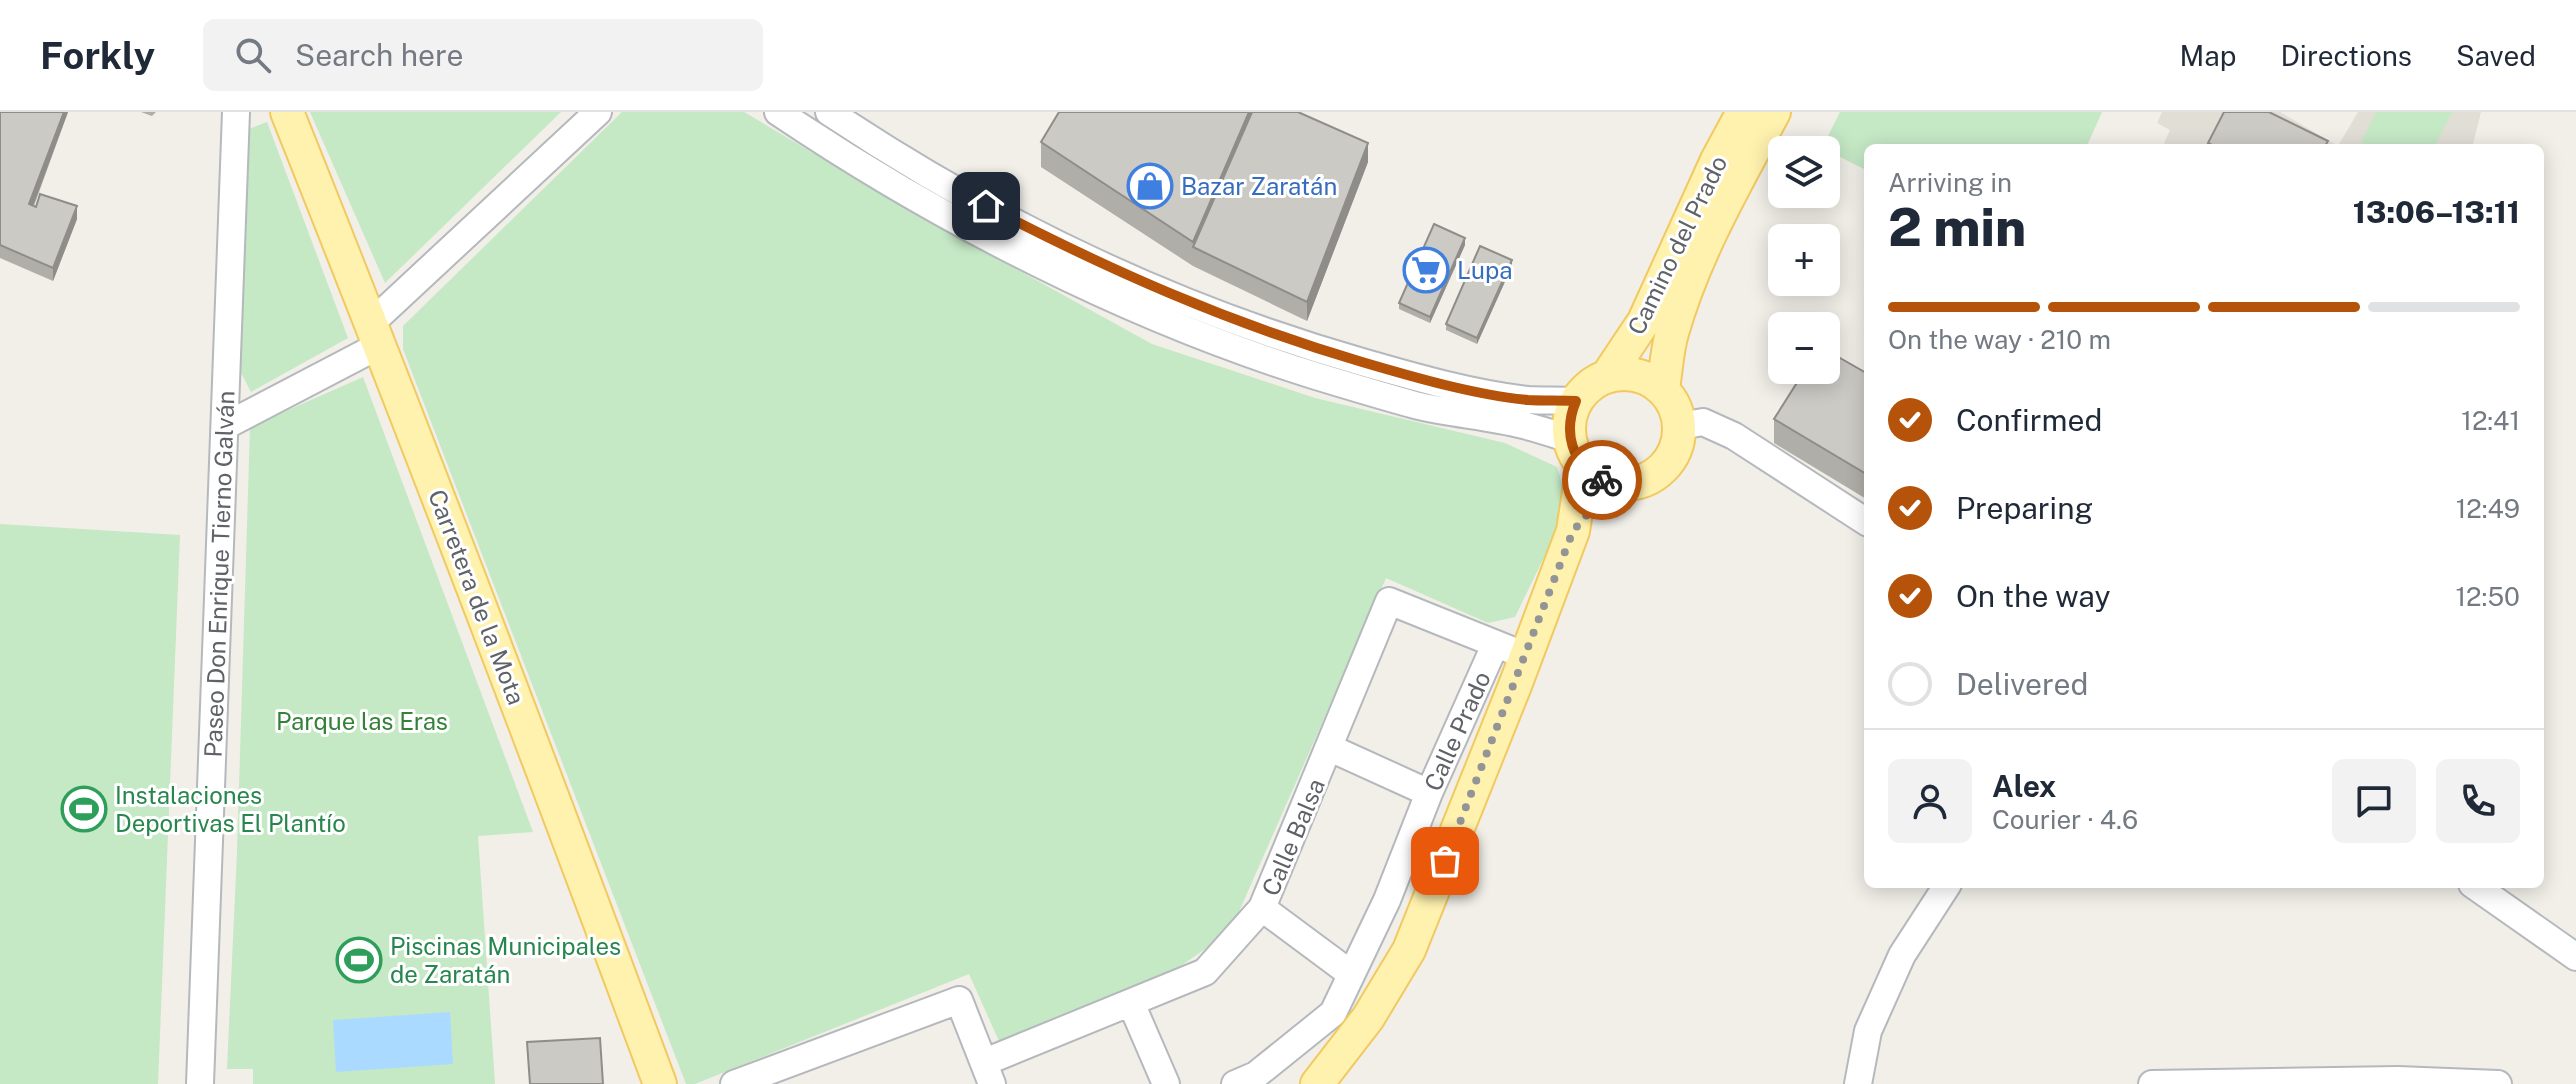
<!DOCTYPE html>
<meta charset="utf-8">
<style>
:root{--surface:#fff;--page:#f2f2f3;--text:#1f2937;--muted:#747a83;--line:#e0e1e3;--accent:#b45309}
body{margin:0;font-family:"Public Sans",sans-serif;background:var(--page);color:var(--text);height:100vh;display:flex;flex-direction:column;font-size:30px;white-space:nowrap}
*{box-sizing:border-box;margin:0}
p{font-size:26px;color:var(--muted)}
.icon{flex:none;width:44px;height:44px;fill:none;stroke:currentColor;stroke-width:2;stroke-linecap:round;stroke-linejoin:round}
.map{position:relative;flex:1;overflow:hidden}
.sheet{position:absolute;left:1864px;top:32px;width:680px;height:744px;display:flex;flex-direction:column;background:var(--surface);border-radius:12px;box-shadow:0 4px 20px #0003}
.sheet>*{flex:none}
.tools{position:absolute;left:1768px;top:24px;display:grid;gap:16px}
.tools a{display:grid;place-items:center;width:72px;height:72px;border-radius:12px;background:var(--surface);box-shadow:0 4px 20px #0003;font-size:40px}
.pin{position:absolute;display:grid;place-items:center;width:68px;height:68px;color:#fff;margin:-34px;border-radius:16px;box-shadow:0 4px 12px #0006}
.courier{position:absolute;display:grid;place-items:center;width:80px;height:80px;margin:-40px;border:6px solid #b45309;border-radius:50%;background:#fff;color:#222;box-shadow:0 2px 10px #0007}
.overview em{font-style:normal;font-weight:800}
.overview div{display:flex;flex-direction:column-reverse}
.overview{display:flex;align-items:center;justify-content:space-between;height:136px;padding:0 24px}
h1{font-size:52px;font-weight:800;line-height:60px}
.bar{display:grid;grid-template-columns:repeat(4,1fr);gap:12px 8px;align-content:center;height:96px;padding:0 24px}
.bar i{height:10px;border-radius:6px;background:var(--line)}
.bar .active{background:var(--accent)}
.bar p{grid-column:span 4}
.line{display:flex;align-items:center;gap:20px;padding:0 24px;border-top:2px solid var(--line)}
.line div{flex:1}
.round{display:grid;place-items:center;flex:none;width:84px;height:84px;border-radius:12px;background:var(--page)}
ol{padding:0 24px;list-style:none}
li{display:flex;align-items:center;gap:24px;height:88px}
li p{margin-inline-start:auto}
li .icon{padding:8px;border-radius:50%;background:var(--accent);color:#fff;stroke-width:4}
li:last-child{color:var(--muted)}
li i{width:44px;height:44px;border:4px solid var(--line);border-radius:50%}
header{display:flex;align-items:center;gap:48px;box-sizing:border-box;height:112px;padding:0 40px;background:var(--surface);border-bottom:2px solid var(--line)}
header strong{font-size:38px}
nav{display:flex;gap:44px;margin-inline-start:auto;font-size:28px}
.search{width:560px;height:72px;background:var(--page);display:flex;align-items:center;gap:20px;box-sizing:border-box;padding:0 28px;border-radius:12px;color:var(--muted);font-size:30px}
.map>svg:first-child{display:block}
.education{fill:#e1ded6}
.green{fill:#c5e8c5}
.water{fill:#aadaff}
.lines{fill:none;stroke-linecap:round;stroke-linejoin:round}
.minor-casing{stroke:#b5b8bc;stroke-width:30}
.major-casing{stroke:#f2c960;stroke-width:36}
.minor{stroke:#fff;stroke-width:26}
.major{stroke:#fff2af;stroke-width:32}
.wall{fill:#afaea9}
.shaded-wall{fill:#8f8d8a}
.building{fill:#cccac5;stroke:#8f8d8a;stroke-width:2}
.done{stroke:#929495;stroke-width:8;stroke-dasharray:0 14.4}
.route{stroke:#b45309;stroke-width:10}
.labels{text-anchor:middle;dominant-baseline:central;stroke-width:6;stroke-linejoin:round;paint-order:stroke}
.shop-label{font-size:24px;fill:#366cbe;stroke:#fff;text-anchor:start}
.street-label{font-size:24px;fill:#5f6368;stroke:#fff}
.park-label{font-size:24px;fill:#348238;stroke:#fff}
.leisure-label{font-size:24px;fill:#27864d;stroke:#fff;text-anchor:start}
</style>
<header>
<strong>Forkly</strong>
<div class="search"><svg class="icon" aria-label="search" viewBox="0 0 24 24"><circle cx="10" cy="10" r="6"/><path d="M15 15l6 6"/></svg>Search here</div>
<nav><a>Map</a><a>Directions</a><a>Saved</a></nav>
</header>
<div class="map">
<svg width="2576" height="972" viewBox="0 0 2576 972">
<rect width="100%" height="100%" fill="#f1efe8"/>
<!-- education -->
<path class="education" d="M2162 0H2280L2338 34 2358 0H2481L2472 36H2162L2170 18 2157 11Z"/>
<!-- green -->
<path class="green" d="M310 0H561L385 171Z
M622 0H744L913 100 1152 232 1315 286 1505 331 1557 355 1569 394 1515 505 1488 511 1386 466 1230 820 1179 855 999 929 969 862 695 972H686L403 237V214Z
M1840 0H2102L2086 36H1868V59L1822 36Z
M2376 0H2452L2434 36H2372L2361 30Z
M267 10 348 226 251 280 239 257 249 17Z
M363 265 533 720 478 724 495 972H253V957H227L237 740 250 315Z
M0 412 180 423 158 972H0Z"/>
<!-- water -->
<path class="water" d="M450 900 453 952 336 960 333 908Z"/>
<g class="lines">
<!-- minor casing -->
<g class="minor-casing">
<path id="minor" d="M778 0C940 109 1129 206 1316 264 1349 274 1382 284 1415 293 1451 302 1488 304 1523 313 1539 317 1554 322 1570 327
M829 0C992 109 1173 196 1362 250 1414 265 1473 282 1528 288 1544 289 1560 288 1576 289
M371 208 382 201 598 0
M225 314 380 233
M1680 314 1703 310 1734 324 1868 411
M1330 636 1429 681
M2472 772 2576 845
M1262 796 1351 862
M1131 891 1166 972
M985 950 1205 860 1262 796 1389 489 1526 544
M200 972 236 0
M734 972 959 888 992 972
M1235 972 1256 963 1333 901 1387 788 1429 681 1495 533
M1858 972 1868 919 1902 843 1948 772
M2152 972 2398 968 2498 972"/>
</g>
<!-- major casing -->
<g class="major-casing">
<path id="major" d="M287 0C416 322 539 647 660 972
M1569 317a55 55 0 1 1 110 0a55 55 0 1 1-110 0Z
M1608 263 1644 209 1717 48 1743 0
M1663 276C1666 258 1667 238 1672 221 1694 143 1736 71 1774 0
M1317 972 1368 906 1409 838 1516 571 1573 419 1583 354"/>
</g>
<!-- minor -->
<use href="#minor" class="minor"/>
<!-- major -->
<use href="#major" class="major"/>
</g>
<!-- wall -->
<path class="wall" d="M0 0H68L34 94 77 107 53 169 0 146Z
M141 0H156L152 4Z
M1041 30 1368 50 1307 209 1193 154 1041 55Z
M1465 133 1430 211 1399 197V191Z
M1512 154 1477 232 1446 218V212Z
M1868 262V388L1774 331V307Z"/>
<!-- shaded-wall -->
<path class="shaded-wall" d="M64 0H68L29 105V92Z
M1249 0H1260L1193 135V130Z
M1368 31V50L1307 209V190Z
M77 94V107L53 169V156Z
M1465 126V133L1430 211V205Z
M1512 148V154L1477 232V226Z"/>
<!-- building -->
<path class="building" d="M0 0H64L29 92 36 95 40 82 77 94 53 156 0 133Z
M1059 0H1249L1193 130 1041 30Z
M1252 0H1298L1368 31 1307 190 1193 135Z
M2224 0H2269L2328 29 2324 36H2218L2208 31Z
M1434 112 1465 126 1430 205 1399 191Z
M1480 134 1512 148 1477 226 1446 212Z
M1826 238 1868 262V363L1774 307 1805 258H1826Z
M600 926 603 972H530L527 930Z"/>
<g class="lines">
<!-- done -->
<path class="done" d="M1445 749 1573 419 1602 385 1617 372 1602 368"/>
<!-- route -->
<path class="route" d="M986 94C1109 158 1229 211 1362 250 1413 265 1475 283 1528 288 1544 289 1560 288 1576 289 1563 320 1571 351 1602 368"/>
</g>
<!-- icons -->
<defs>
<g id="shop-ring" transform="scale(2.3)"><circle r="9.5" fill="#fff" stroke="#3f7fe0" stroke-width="1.5"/><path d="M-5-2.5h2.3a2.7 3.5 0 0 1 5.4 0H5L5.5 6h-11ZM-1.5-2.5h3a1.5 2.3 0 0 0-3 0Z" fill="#3f7fe0"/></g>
<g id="supermarket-ring" transform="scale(2.3)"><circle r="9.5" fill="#fff" stroke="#3f7fe0" stroke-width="1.5"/><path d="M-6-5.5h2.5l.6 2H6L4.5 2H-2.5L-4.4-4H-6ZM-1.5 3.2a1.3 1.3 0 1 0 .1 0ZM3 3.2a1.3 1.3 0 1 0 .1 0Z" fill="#3f7fe0"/></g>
<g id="stadium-ring" transform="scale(2.3)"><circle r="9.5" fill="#fff" stroke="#2e9e5b" stroke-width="1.5"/><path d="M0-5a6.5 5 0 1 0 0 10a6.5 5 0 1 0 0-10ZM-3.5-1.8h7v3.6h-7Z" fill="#2e9e5b"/></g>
</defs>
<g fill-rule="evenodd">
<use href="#shop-ring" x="1150" y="74"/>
<use href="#supermarket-ring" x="1426" y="158"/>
<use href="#stadium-ring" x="84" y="697"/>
<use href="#stadium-ring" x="359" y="848"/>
</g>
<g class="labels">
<!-- shop labels -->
<g class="shop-label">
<text x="1181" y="74">Bazar Zaratán</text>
<text x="1457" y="158">Lupa</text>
</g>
<!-- street labels -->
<g class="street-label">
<text transform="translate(1677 133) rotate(-64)">Camino del Prado</text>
<text transform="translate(219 462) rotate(-88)">Paseo Don Enrique Tierno Galván</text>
<text transform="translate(477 485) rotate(69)">Carretera de la Mota</text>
<text transform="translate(1457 619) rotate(-66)">Calle Prado</text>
<text transform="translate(1293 725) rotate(-67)">Calle Balsa</text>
</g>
<!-- park labels -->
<g class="park-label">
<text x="362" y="609">Parque las Eras</text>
</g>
<!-- leisure labels -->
<g class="leisure-label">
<text x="115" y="683">Instalaciones<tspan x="115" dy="28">Deportivas El Plantío</tspan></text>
<text x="390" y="834">Piscinas Municipales<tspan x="390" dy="28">de Zaratán</tspan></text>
</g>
</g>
</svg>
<div class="tools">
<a><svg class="icon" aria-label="layers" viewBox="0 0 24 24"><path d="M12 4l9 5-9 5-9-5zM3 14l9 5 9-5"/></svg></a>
<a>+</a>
<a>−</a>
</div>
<div class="pin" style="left:1445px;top:749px;background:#ea580c"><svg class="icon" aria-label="bag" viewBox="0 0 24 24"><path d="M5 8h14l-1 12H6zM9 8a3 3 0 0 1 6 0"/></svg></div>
<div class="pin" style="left:986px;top:94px;background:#1f2937"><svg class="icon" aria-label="home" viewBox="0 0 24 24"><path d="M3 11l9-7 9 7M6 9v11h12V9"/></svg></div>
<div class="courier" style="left:1602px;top:368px"><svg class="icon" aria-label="bike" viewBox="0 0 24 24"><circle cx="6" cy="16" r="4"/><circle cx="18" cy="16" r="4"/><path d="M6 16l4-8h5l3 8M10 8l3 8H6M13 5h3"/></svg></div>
<section class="sheet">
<div class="overview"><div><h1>2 min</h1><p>Arriving in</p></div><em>13:06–13:11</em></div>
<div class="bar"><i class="active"></i><i class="active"></i><i class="active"></i><i></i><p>On the way · 210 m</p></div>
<ol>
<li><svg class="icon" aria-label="check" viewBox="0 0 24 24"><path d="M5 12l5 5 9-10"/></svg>Confirmed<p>12:41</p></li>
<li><svg class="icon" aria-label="check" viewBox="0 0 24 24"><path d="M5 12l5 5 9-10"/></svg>Preparing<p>12:49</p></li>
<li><svg class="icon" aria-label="check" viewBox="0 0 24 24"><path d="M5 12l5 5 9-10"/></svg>On the way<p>12:50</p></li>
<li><i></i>Delivered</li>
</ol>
<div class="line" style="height:144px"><a class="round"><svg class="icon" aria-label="person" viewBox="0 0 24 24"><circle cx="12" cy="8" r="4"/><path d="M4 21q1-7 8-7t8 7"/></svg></a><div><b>Alex</b><p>Courier · 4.6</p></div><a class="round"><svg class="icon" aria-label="chat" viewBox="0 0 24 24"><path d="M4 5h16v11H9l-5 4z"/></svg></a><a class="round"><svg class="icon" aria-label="phone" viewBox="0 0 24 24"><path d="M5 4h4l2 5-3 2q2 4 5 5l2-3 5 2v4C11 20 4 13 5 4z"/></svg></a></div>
</section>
</div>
